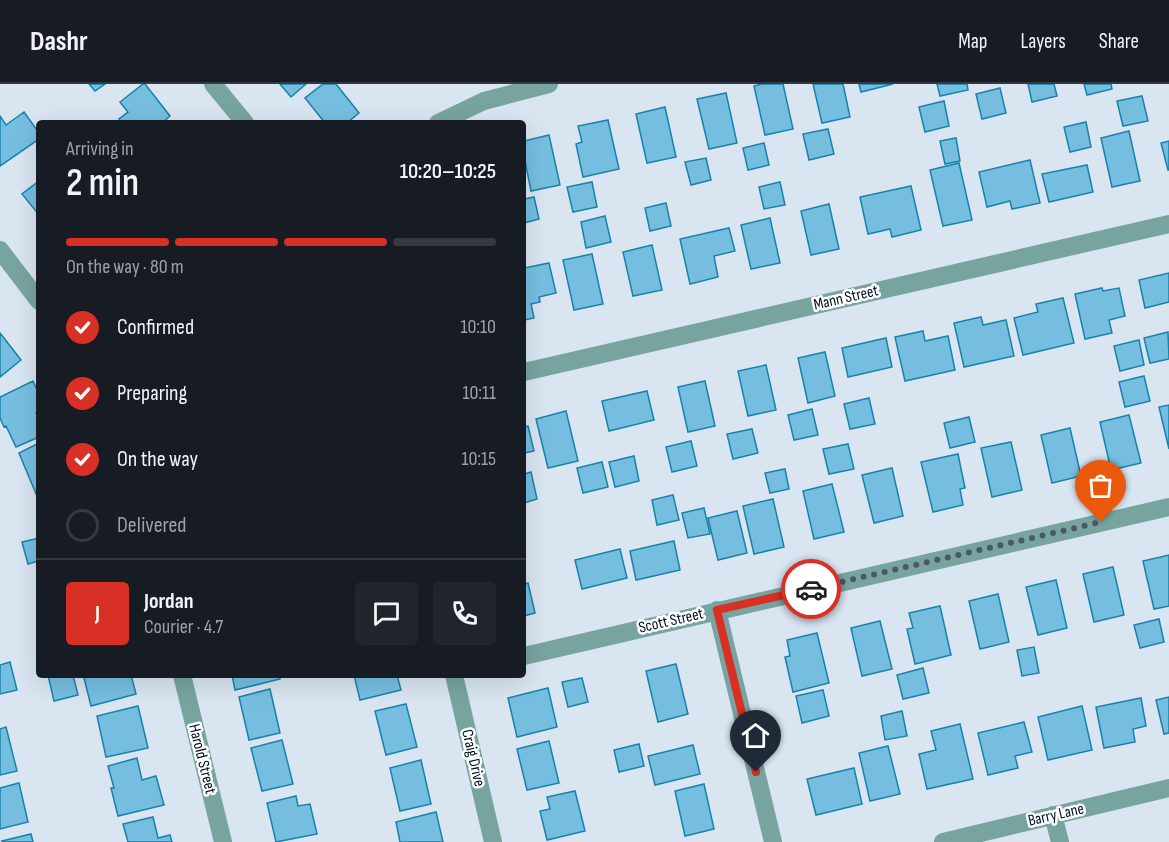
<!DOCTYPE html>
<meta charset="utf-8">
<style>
:root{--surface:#171b24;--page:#20242c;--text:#f1f3f6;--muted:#9ea1a6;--line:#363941;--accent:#d93025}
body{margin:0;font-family:"Sofia Sans Condensed",sans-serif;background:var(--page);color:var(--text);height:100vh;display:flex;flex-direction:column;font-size:22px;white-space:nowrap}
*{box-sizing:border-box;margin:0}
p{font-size:20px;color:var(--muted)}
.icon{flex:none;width:33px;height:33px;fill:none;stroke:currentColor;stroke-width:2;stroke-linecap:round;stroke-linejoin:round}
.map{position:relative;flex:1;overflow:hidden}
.panel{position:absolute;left:36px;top:36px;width:490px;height:558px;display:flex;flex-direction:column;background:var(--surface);border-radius:6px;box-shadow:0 6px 24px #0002}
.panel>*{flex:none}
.pin{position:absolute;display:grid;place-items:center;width:51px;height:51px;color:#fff;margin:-62px -26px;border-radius:50% 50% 50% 0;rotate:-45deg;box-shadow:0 0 6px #0007}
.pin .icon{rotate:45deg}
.courier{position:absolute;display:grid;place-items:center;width:60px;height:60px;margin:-30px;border:4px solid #d93025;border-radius:50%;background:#fff;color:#222;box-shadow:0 2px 8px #0007}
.summary em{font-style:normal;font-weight:600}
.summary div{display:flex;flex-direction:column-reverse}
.summary{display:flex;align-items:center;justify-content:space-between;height:102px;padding:0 30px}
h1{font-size:39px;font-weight:600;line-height:45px}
.bar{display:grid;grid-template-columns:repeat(4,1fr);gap:9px 6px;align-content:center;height:72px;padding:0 30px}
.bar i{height:8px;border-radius:4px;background:var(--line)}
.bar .selected{background:var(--accent)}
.bar p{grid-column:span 4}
.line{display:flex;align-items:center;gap:15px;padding:0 30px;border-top:2px solid var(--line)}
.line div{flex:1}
.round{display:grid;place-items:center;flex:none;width:63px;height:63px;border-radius:6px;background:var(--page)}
ol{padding:0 30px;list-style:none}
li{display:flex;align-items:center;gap:18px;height:66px}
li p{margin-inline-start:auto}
li .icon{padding:6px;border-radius:50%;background:var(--accent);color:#fff;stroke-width:4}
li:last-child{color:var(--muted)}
li i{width:33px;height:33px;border:3px solid var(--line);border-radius:50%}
header{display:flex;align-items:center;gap:36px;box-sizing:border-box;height:84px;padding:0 30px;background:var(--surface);border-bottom:2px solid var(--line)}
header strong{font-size:28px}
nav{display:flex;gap:33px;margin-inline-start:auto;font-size:21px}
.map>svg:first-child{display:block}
.building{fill:#76bee0;stroke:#1982aa;stroke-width:1.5}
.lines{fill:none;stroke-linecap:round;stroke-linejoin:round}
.minor{stroke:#78a4a0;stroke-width:18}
.done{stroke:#4c586a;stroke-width:6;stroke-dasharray:0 10.8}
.route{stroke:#d93025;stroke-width:8}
.labels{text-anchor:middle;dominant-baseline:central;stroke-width:5;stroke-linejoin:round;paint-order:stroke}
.street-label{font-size:16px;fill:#000c21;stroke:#fff}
</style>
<header>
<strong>Dashr</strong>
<nav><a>Map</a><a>Layers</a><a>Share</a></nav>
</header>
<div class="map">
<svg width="1169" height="758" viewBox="0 0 1169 758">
<rect width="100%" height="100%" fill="#d9e5f1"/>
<!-- building -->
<path class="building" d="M89 0H105L95 7Z
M143 0H145L170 32 162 39H122L119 35 128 28 120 18Z
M280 0H306L291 13Z
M323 0H336L359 29 347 39H325L305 14Z
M762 0H783L793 45 765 51 754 2Z
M813 0H843L850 33 822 39Z
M859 0H893L861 8Z
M937 0H967L968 6 940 12Z
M1028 0H1054L1057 12 1032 18Z
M1084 0H1111L1112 5 1087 11Z
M1000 4 1006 29 982 35 976 10Z
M726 9 737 59 709 65 697 15Z
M1142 12 1148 37 1123 42 1117 17Z
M944 17 949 42 925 48 919 23Z
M665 23 676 73 647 79 636 30Z
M24 28 39 49V55L0 82V32L6 41Z
M608 36 619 85 583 93 576 60 582 58 578 42Z
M1086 38 1091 63 1070 68 1064 43Z
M828 45 834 70 809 76 803 50Z
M1129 47 1140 97 1112 103 1101 54Z
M549 51 560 101 531 107 524 72V57Z
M956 54 960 77 945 80 940 57Z
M1169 57V86H1168L1161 59Z
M764 59 769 81 748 86 743 64Z
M706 74 711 96 691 101 685 78Z
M1030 76 1040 119 1012 125 1010 117 987 123 979 88Z
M959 79 972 136 943 142 930 86Z
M1087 81 1093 108 1049 118 1042 90Z
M39 97V131L22 110Z
M592 98 597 123 573 128 567 103Z
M780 98 785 121 764 125 759 103Z
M911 102 921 146 892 153 890 145 868 150 860 113Z
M534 113 539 135 524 139V115Z
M666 119 671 142 650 147 645 124Z
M829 120 839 165 811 171 801 127Z
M605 132 611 158 586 164 581 138Z
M770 134 780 179 751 185 741 141Z
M729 144 735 167 714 172 718 193 690 200 680 155Z
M652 161 662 206 633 212 623 168Z
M592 170 603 220 574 226 563 176Z
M549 179 556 209 539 213 540 218 531 220 534 234 524 236V184Z
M1169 189V218L1145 224 1139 196Z
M1102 204 1103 207 1119 204 1125 232 1109 236 1112 249 1085 255 1075 210Z
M1063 214 1074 259 1023 271 1014 234 1038 228 1036 220Z
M981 233 983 241 1006 236 1014 272 964 283 954 239Z
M923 247 925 257 948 252 955 286 905 297 895 253Z
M1168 248 1169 275 1150 279 1144 254Z
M0 249 21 276 0 293Z
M886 254 892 283 848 293 842 264Z
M1139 256 1144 281 1120 287 1114 262Z
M825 268 835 312 808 319 798 274Z
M766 281 776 326 748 332 738 287Z
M1144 292 1150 317 1125 323 1119 298Z
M33 297 39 310V327L36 329 39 335V353L16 363 6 342 4 343 0 334V313Z
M705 297 715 342 688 348 678 303Z
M647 307 654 336 609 347 602 317Z
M869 314 875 340 850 345 844 320Z
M1169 321V365L1159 323Z
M812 325 818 351 794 356 788 331Z
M566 327 578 377 548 384 536 335Z
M1129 331 1141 379 1111 386 1100 338Z
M969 333 975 358 950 364 944 339Z
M528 342 534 367 524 369V343Z
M1070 344 1081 392 1052 399 1041 351Z
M752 345 758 369 733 375 727 350Z
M691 357 697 382 672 388 666 363Z
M1011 358 1022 406 992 413 981 364Z
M39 359V417L19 369Z
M848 360 854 385 829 390 823 365Z
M958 370 965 404 960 405 963 421 933 428 921 378Z
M634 372 639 397 615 403 609 378Z
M602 378 608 403 583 409 577 384Z
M892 384 903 432 874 439 862 391Z
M785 385 789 405 770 409 765 389Z
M531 388 537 415 524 419V390Z
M832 400 844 448 814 455 803 407Z
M673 411 679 436 657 441 652 416Z
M773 415 784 463 754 470 743 422Z
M704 424 710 450 688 454 682 429Z
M737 427 747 469 718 476 708 434Z
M39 454V477L28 480 22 458Z
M674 457 680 486 636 496 630 467Z
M620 465 627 494 582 505 575 476Z
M1169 471V522L1154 525 1143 477Z
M1113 483 1124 531 1094 538 1083 490Z
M1056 496 1067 544 1038 551 1026 503Z
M528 499 535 529 524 532V500Z
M998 510 1009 558 980 565 969 517Z
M940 522 951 571 915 580 907 545 913 544 909 529Z
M1159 535 1164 558 1140 564 1134 541Z
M880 537 892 585 862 592 851 544Z
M817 549 829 599 793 608 785 573 790 572 787 556Z
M1034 563 1039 589 1022 592 1017 566Z
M10 578 17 606 0 610V581Z
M676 580 688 630 658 638 646 587Z
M923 584 929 609 903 615 897 591Z
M48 591H73L78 611 54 617Z
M96 591H131L136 610 91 622 84 594Z
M232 591H279L280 595 235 606Z
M354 591H397L401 606 360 616Z
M582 594 588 618 568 623 562 598Z
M548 604 557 643 517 653 508 614Z
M270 605 280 649 249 656 239 613Z
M823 606 829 632 802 639 796 612Z
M1169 613V649L1164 650 1156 616Z
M1141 614 1146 642 1133 645 1135 658 1104 664 1096 623Z
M406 620 417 663 386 671 375 627Z
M138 622 148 664 106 673 97 632Z
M1082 622 1092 666 1048 676 1038 633Z
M902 627 907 652 885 656 881 632Z
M1024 638 1032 668 1015 672 1018 684 988 691 978 649Z
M960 640 973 695 927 705 919 670 936 666 931 647Z
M6 643 17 687 0 691V645Z
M282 656 293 700 262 707 251 664Z
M549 657 559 699 527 706 517 665Z
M639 660 644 682 619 688 614 666Z
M693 661 700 690 655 701 648 672Z
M888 662 900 710 870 717 859 669Z
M137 674 142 696 156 692 164 721 118 732 111 704H114L108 682Z
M421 676 431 720 400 727 390 684Z
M854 684 862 720 816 731 807 695Z
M19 699 28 738 0 745V704Z
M704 700 714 745 685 752 675 707Z
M575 707 585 747 547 756 540 727 550 725 547 713Z
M296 712 298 722 310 720 317 750 276 758 267 719Z
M436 728 443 758H400L396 738Z
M153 733 158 754 170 751 172 758H128L123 740Z
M31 750 33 758H3L2 757Z"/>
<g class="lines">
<!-- minor -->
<path class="minor" d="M213 0 245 39
M438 39 484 17 549 0
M0 166 39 217
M524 288 1169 140
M717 526 773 758
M524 572 1169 423
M182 591 223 758
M454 591 493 758
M1053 731 1060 758
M943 758 1169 704"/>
</g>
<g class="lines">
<!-- done -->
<path class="done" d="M811 505 1101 438"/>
<!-- route -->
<path class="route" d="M756 688 717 526 811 505"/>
</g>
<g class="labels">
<!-- street labels -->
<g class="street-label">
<text transform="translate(846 214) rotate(-13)">Mann Street</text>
<text transform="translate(671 537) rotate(-13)">Scott Street</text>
<text transform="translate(473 674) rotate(77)">Craig Drive</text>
<text transform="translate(202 675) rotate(76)">Harold Street</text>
<text transform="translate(1056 731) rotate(-13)">Barry Lane</text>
</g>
</g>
</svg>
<div class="pin" style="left:1101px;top:438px;background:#ea580c"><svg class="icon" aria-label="bag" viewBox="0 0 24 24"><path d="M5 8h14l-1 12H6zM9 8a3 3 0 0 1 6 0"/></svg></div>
<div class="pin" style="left:756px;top:688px;background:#1f2937"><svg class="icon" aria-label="home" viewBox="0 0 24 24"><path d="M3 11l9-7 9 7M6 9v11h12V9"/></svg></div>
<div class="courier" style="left:811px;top:505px"><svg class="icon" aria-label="car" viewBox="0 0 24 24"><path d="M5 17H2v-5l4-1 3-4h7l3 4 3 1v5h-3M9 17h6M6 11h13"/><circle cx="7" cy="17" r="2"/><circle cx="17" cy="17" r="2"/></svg></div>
<section class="panel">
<div class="summary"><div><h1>2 min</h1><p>Arriving in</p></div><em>10:20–10:25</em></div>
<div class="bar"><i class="selected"></i><i class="selected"></i><i class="selected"></i><i></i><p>On the way · 80 m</p></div>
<ol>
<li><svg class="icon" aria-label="check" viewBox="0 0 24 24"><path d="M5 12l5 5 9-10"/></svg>Confirmed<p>10:10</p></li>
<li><svg class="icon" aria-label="check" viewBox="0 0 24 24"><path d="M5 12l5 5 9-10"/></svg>Preparing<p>10:11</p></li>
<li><svg class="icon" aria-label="check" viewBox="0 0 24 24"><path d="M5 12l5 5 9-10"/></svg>On the way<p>10:15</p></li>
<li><i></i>Delivered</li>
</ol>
<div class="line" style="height:108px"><b class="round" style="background:var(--accent);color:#fff">J</b><div><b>Jordan</b><p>Courier · 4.7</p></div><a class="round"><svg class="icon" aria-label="chat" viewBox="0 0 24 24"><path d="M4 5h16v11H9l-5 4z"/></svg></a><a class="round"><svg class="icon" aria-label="phone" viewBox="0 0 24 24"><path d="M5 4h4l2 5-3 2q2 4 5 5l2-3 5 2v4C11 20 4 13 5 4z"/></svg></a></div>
</section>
</div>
